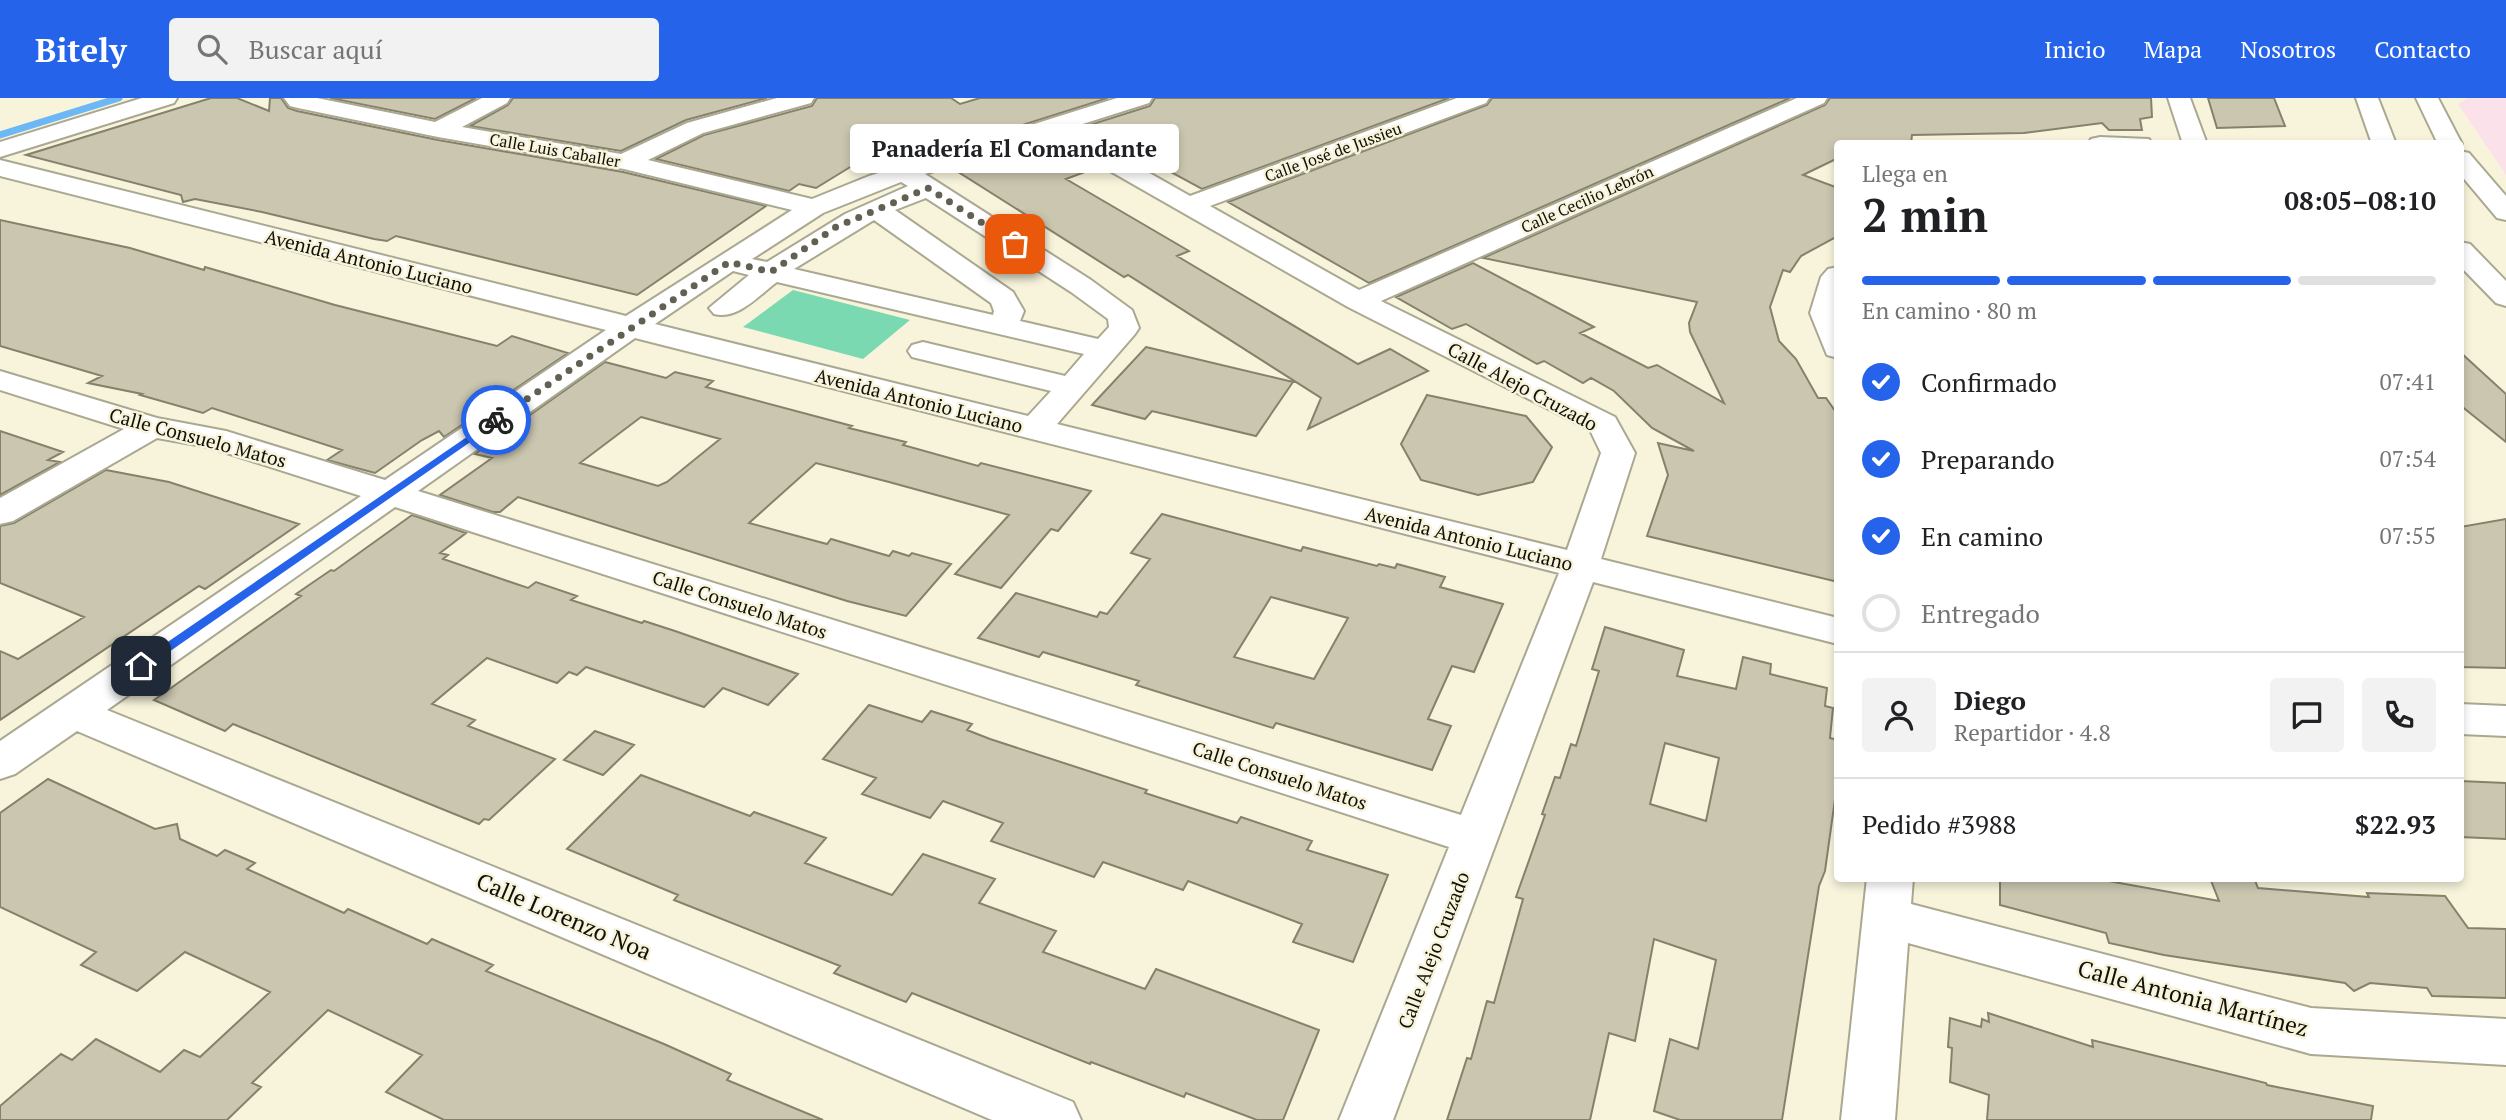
<!DOCTYPE html>
<html lang="es">
<meta charset="utf-8">
<style>
:root{--surface:#fff;--page:#f2f2f2;--text:#202124;--muted:#757577;--line:#e0e0e0;--accent:#2563eb}
body{margin:0;font-family:"PT Serif",serif;background:var(--page);color:var(--text);height:100vh;display:flex;flex-direction:column;font-size:26px;white-space:nowrap}
*{box-sizing:border-box;margin:0}
p{font-size:23px;color:var(--muted)}
.icon{flex:none;width:38px;height:38px;fill:none;stroke:currentColor;stroke-width:2;stroke-linecap:round;stroke-linejoin:round}
.map{position:relative;flex:1;overflow:hidden}
.sheet{position:absolute;left:1834px;top:42px;width:630px;height:742px;display:flex;flex-direction:column;background:var(--surface);border-radius:7px;box-shadow:0 4px 10px #0003}
.sheet>*{flex:none}
.pin{position:absolute;display:grid;place-items:center;width:60px;height:60px;color:#fff;margin:-30px;border-radius:14px;box-shadow:0 4px 10px #0006}
.courier{position:absolute;display:grid;place-items:center;width:70px;height:70px;margin:-35px;border:5px solid #2563eb;border-radius:50%;background:#fff;color:#222;box-shadow:0 2px 9px #0007}
.bubble{position:absolute;height:49px;border-radius:7px;background:var(--surface);box-shadow:0 4px 10px #0003;font-size:23px;font-weight:600;line-height:49px;text-align:center}
.summary em{font-style:normal;font-weight:600}
.summary div{display:flex;flex-direction:column-reverse}
.summary{display:flex;align-items:center;justify-content:space-between;height:119px;padding:0 28px}
h1{font-size:46px;font-weight:600;line-height:52px}
.bar{display:grid;grid-template-columns:repeat(4,1fr);gap:10px 7px;align-content:center;height:84px;padding:0 28px}
.bar i{height:9px;border-radius:5px;background:var(--line)}
.bar .selected{background:var(--accent)}
.bar p{grid-column:span 4}
.line{display:flex;align-items:center;gap:18px;padding:0 28px;border-top:2px solid var(--line)}
.line div{flex:1}
.round{display:grid;place-items:center;flex:none;width:74px;height:74px;border-radius:7px;background:var(--page)}
ol{padding:0 28px;list-style:none}
li{display:flex;align-items:center;gap:21px;height:77px}
li p{margin-inline-start:auto}
li .icon{padding:7px;border-radius:50%;background:var(--accent);color:#fff;stroke-width:4}
li:last-child{color:var(--muted)}
li i{width:38px;height:38px;border:4px solid var(--line);border-radius:50%}
header{display:flex;align-items:center;gap:42px;box-sizing:border-box;height:98px;padding:0 35px;background:var(--accent);color:#fff}
header strong{font-size:33px}
nav{display:flex;gap:38px;margin-inline-start:auto;font-size:24px}
.search{width:490px;height:63px;background:var(--page);display:flex;align-items:center;gap:18px;box-sizing:border-box;padding:0 24px;border-radius:7px;color:var(--muted);font-size:26px}
.map>svg:first-child{display:block}
.commercial{fill:#fbe1e9}
.green{fill:#7ad9b1}
.lines{fill:none;stroke-linecap:round;stroke-linejoin:round}
.stream{stroke:#6cb7f5;stroke-width:7}
.building{fill:#cac6af;stroke:#85816b;stroke-width:2;fill-rule:evenodd}
.minor-casing{stroke:#aba891;stroke-width:4}
.major-casing{stroke:#aba891;stroke-width:4}
.minor{fill:#fff;fill-rule:evenodd}
.major{fill:#fff;fill-rule:evenodd}
.route{fill:#2563eb}
.done{stroke:#626052;stroke-width:7;stroke-dasharray:0 12.6}
.labels{text-anchor:middle;dominant-baseline:central;stroke-width:5;stroke-linejoin:round;paint-order:stroke}
.far-street-label{font-size:16px;fill:#111008;stroke:#f8f4dc}
.street-label{font-size:19px;fill:#111008;stroke:#f8f4dc}
.near-street-label{font-size:23px;fill:#111008;stroke:#f8f4dc}
</style>
<header>
<strong>Bitely</strong>
<div class="search"><svg class="icon" aria-label="search" viewBox="0 0 24 24"><circle cx="10" cy="10" r="6"/><path d="M15 15l6 6"/></svg>Buscar aquí</div>
<nav><a>Inicio</a><a>Mapa</a><a>Nosotros</a><a>Contacto</a></nav>
</header>
<div class="map">
<svg width="2506" height="1022" viewBox="0 0 2506 1022">
<rect width="100%" height="100%" fill="#f8f4dc"/>
<!-- commercial -->
<path class="commercial" d="M2468 0H2506V77L2458 6Z"/>
<!-- green -->
<path class="green" d="M793 192 910 222 863 261 743 229Z"/>
<g class="lines">
<!-- stream -->
<path class="stream" d="M0 37 119 0"/>
</g>
<!-- building -->
<path class="building" d="M211 0H237L269 13 270 0H281L288 10 297 13 438 42 623 74 766 108 637 197 396 138 387 143 374 141 262 114 195 101 183 104 181 97 26 57Z
M330 0H476L435 21Z
M513 0H767L686 22 621 53 470 28 508 7Z
M817 0H951L960 6 980 0H1108L930 56 880 65 865 60 816 90 799 86 789 93 656 61 704 37 812 8Z
M1155 0H1449L1202 91 1136 55 1126 59 1077 31 1150 8Z
M1492 0H1790L1369 185 1228 104 1487 7Z
M1830 0H2151L2152 19 2140 21 2142 32H2109L2102 25 2024 35 1912 37 1911 46H1838V60L1803 77 1838 90V138L1801 158 1790 174 1783 172 1770 209 1779 243 1796 261 1818 300H1826L1838 317V484L1647 438 1668 377 1658 345 1694 353 1652 330 1614 293 1591 280 1583 285 1544 263 1537 266 1466 226 1452 231 1396 199 1473 165 1594 229 1580 235 1648 270 1657 267 1724 305 1690 234 1689 225 1697 204 1483 160 1825 7Z
M2208 0H2274L2285 28 2217 30Z
M1047 40 1098 69 1066 81 1189 153 1177 158 1358 266 1390 251 1428 273 1308 331 1321 300 1128 177 1124 179 952 70Z
M0 122 130 150 204 172 205 169 335 207 497 248 512 238 568 255 444 339 439 333 422 342 375 375 327 362 342 352 212 310 203 315 140 297 142 296 88 285 102 278 0 248Z
M1146 249 1293 284 1256 338 1152 313 1145 321 1092 307Z
M2460 254 2506 296V344L2460 307Z
M605 264 666 280 675 274 713 283 706 289 852 328 849 330 906 344 903 347 978 368 981 365 1091 393 1058 433 1051 431 1001 490 955 476 1009 417 889 384 816 365 749 425 827 446 831 441 889 458 893 453 909 458 912 455 951 466 906 518 847 503 518 399 500 414H493L440 397 492 360 475 356ZM641 319 720 341 667 384 658 388 580 365Z
M1427 297 1526 318 1552 349 1533 384 1478 397 1421 382 1401 346Z
M0 333 63 354 48 362 60 364 0 397Z
M106 372 169 384 299 426 205 491 199 488 0 622V553L18 561 84 519 0 485V428L14 425Z
M1162 416 1301 453 1303 449 1377 468 1379 466 1395 470 1397 466 1445 479 1440 489 1503 506 1474 574 1452 568 1428 621 1451 628 1432 672 1276 625 1273 630 1136 587 1139 583 1043 554 1039 559 978 540 1016 495 1097 519 1100 514 1107 516 1150 461 1131 455ZM1271 499 1348 520 1314 581 1234 559Z
M412 417 466 435 440 455 448 457 443 461 528 490 536 484 577 498 571 502 642 525 644 523 675 533 798 576 768 607 723 590 704 609 586 569 577 577 569 574 557 585 487 560 432 606 475 622 468 628 555 661 489 722 484 721 479 726 233 626 225 633 154 602 301 498 296 496 331 472 334 473Z
M2506 421V570L2460 569V429Z
M1605 529 1684 552 1677 578 1736 591 1743 559 1771 566 1770 576 1827 590 1825 608 1833 610 1830 640 1838 642V680L1825 773 1819 788 1782 1022H1680L1654 1013 1670 941 1698 951 1716 862 1654 841 1635 943 1609 935 1590 1022H1447L1467 960 1471 961 1487 903 1494 905 1523 801 1516 799 1545 717 1542 716 1555 679 1560 680 1571 646 1576 648 1599 573 1592 571ZM1665 645 1719 660 1706 723 1650 706Z
M869 607 922 624 931 613 972 626 967 632 990 641 1147 692 1145 695 1237 725 1241 719 1312 743 1307 752 1388 777 1353 864 1293 844 1302 826 1188 783 1183 792 1103 764 1094 779 991 743 1003 725 943 703 930 720 862 696 876 680 823 661Z
M595 633 634 647 603 677 564 662Z
M641 677 750 718 754 714 826 740 805 765 892 797 923 756 995 781 979 805 1056 833 1043 854 1145 891 1156 871 1319 932 1283 1022H1257L1186 995 1184 999 1091 964 1090 966 912 895 906 904 834 875 840 868 674 802 678 797 567 751Z
M48 681 155 731 177 726 180 741 217 758 225 752 255 765 247 771 344 815 348 811 427 846 432 841 493 867 486 873 664 946 731 976 727 982 823 1022H444L386 994 422 957 328 912 252 985 261 989 227 1022H0V1008L61 956 72 962 96 941 160 974 184 952 200 959 270 894 185 854 137 893 81 867 96 854 0 809V715Z
M2460 683 2506 685V741L2460 739Z
M2000 780H2092L2219 803 2210 780H2254L2258 790 2369 799 2367 795 2445 798 2468 830 2506 831V900L2432 898 2427 890 2370 885 2354 893 2345 885 2164 857 2109 845 2106 835 2000 807Z
M1988 915 2093 949 2092 942 2266 985 2267 987 2373 1008 2371 1022H1987L1989 997 1950 984 1952 950 1948 949 1950 920 1981 929 1982 921 1989 924Z"/>
<g class="lines">
<!-- minor casing -->
<g class="minor-casing">
<path id="minor" d="M142 0H177L174 5 0 59V44Z
M284 0H317L435 24 482 0H510L507 5 462 29 621 56 687 25 777 0H814L811 5 703 35 648 62 812 101 869 78 1117 0H1152L1149 5 1070 30 1190 98 1457 0H1489L1486 5 1210 108 1359 192 1797 0H1827L1824 5 1381 203 1615 319 1635 355 1601 461 1838 520V546L1593 484 1393 1022H1339L1449 749 395 409 107 612 1073 1004 1081 1022H992L77 633 15 676 0 681V643L361 398 208 349 157 340 13 423 0 426V400L124 331 0 292V273L157 320 226 333 385 382 606 232 0 78V62L626 218 792 112 624 71 438 39 298 10 290 8ZM1047 37 1348 209 1590 332 1601 355 1567 452 1057 326 1135 236 1139 230 1132 212 1091 182 925 76ZM901 84 908 88 845 116 767 164 752 161 823 115ZM926 100 1071 194 1108 221 1109 229 1098 241 1020 223 1024 213 1013 194 895 112ZM874 122 991 205 994 213 993 217 794 171ZM733 173 749 177 709 210 714 216C738 222 758 198 777 184L1084 256 1065 278 923 244 912 247 908 253 912 259 1051 293 1028 318 655 226ZM635 240 1559 475 1461 717 418 393Z
M2168 0H2190L2207 46H2183Z
M2100 39 2149 41 2152 46H2088L2091 41Z
M1838 169V260L1827 257 1810 215 1821 179 1828 171Z
M2460 606 2506 608V638L2460 636Z
M1867 780H1913L1911 806 2311 910 2506 921V967L2311 956 1908 845 1895 1022H1841Z"/>
</g>
<!-- major casing -->
<g class="major-casing">
<path id="major" d="M2356 0H2378L2396 46H2372Z
M2416 0H2438L2462 46 2460 48V46H2438Z
M2460 53 2469 55 2506 98V122L2497 120 2460 76Z
M2460 144 2470 146 2506 183V208L2496 205 2460 168Z"/>
</g>
<!-- minor -->
<use href="#minor" class="minor"/>
<!-- major -->
<use href="#major" class="major"/>
</g>
<!-- route -->
<path class="route" d="M496 319 499 320V324L146 570H137V565Z"/>
<g class="lines">
<!-- done -->
<path class="done" d="M496 322 729 164 771 174 836 129 928 90 1015 146"/>
</g>
<g class="labels">
<!-- far-street labels -->
<g class="far-street-label">
<text transform="translate(555 52) rotate(10)">Calle Luis Caballer</text>
<text transform="translate(1333 54) rotate(-20)">Calle José de Jussieu</text>
<text transform="translate(1587 101) rotate(-24)">Calle Cecilio Lebrón</text>
</g>
<!-- street labels -->
<g class="street-label">
<text transform="translate(369 163) rotate(14)">Avenida Antonio Luciano</text>
<text transform="translate(1523 288) rotate(28)">Calle Alejo Cruzado</text>
<text transform="translate(919 302) rotate(14)">Avenida Antonio Luciano</text>
<text transform="translate(198 339) rotate(15)">Calle Consuelo Matos</text>
<text transform="translate(1469 440) rotate(14)">Avenida Antonio Luciano</text>
<text transform="translate(740 506) rotate(18)">Calle Consuelo Matos</text>
<text transform="translate(1280 677) rotate(18)">Calle Consuelo Matos</text>
<text transform="translate(1433 852) rotate(-69)">Calle Alejo Cruzado</text>
</g>
<!-- near-street labels -->
<g class="near-street-label">
<text transform="translate(564 818) rotate(23)">Calle Lorenzo Noa</text>
<text transform="translate(2193 900) rotate(15)">Calle Antonia Martínez</text>
</g>
</g>
</svg>
<div class="pin" style="left:1015px;top:146px;background:#ea580c"><svg class="icon" aria-label="bag" viewBox="0 0 24 24"><path d="M5 8h14l-1 12H6zM9 8a3 3 0 0 1 6 0"/></svg></div>
<div class="pin" style="left:141px;top:568px;background:#1f2937"><svg class="icon" aria-label="home" viewBox="0 0 24 24"><path d="M3 11l9-7 9 7M6 9v11h12V9"/></svg></div>
<div class="courier" style="left:496px;top:322px"><svg class="icon" aria-label="bike" viewBox="0 0 24 24"><circle cx="6" cy="16" r="4"/><circle cx="18" cy="16" r="4"/><path d="M6 16l4-8h5l3 8M10 8l3 8H6M13 5h3"/></svg></div>
<div class="bubble" style="left:850px;top:26px;width:329px">Panadería El Comandante</div>
<section class="sheet">
<div class="summary"><div><h1>2 min</h1><p>Llega en</p></div><em>08:05–08:10</em></div>
<div class="bar"><i class="selected"></i><i class="selected"></i><i class="selected"></i><i></i><p>En camino · 80 m</p></div>
<ol>
<li><svg class="icon" aria-label="check" viewBox="0 0 24 24"><path d="M5 12l5 5 9-10"/></svg>Confirmado<p>07:41</p></li>
<li><svg class="icon" aria-label="check" viewBox="0 0 24 24"><path d="M5 12l5 5 9-10"/></svg>Preparando<p>07:54</p></li>
<li><svg class="icon" aria-label="check" viewBox="0 0 24 24"><path d="M5 12l5 5 9-10"/></svg>En camino<p>07:55</p></li>
<li><i></i>Entregado</li>
</ol>
<div class="line" style="height:126px"><a class="round"><svg class="icon" aria-label="person" viewBox="0 0 24 24"><circle cx="12" cy="8" r="4"/><path d="M4 21q1-7 8-7t8 7"/></svg></a><div><b>Diego</b><p>Repartidor · 4.8</p></div><a class="round"><svg class="icon" aria-label="chat" viewBox="0 0 24 24"><path d="M4 5h16v11H9l-5 4z"/></svg></a><a class="round"><svg class="icon" aria-label="phone" viewBox="0 0 24 24"><path d="M5 4h4l2 5-3 2q2 4 5 5l2-3 5 2v4C11 20 4 13 5 4z"/></svg></a></div>
<div class="line" style="height:91px"><div>Pedido #3988</div><b>$22.93</b></div>
</section>
</div>
